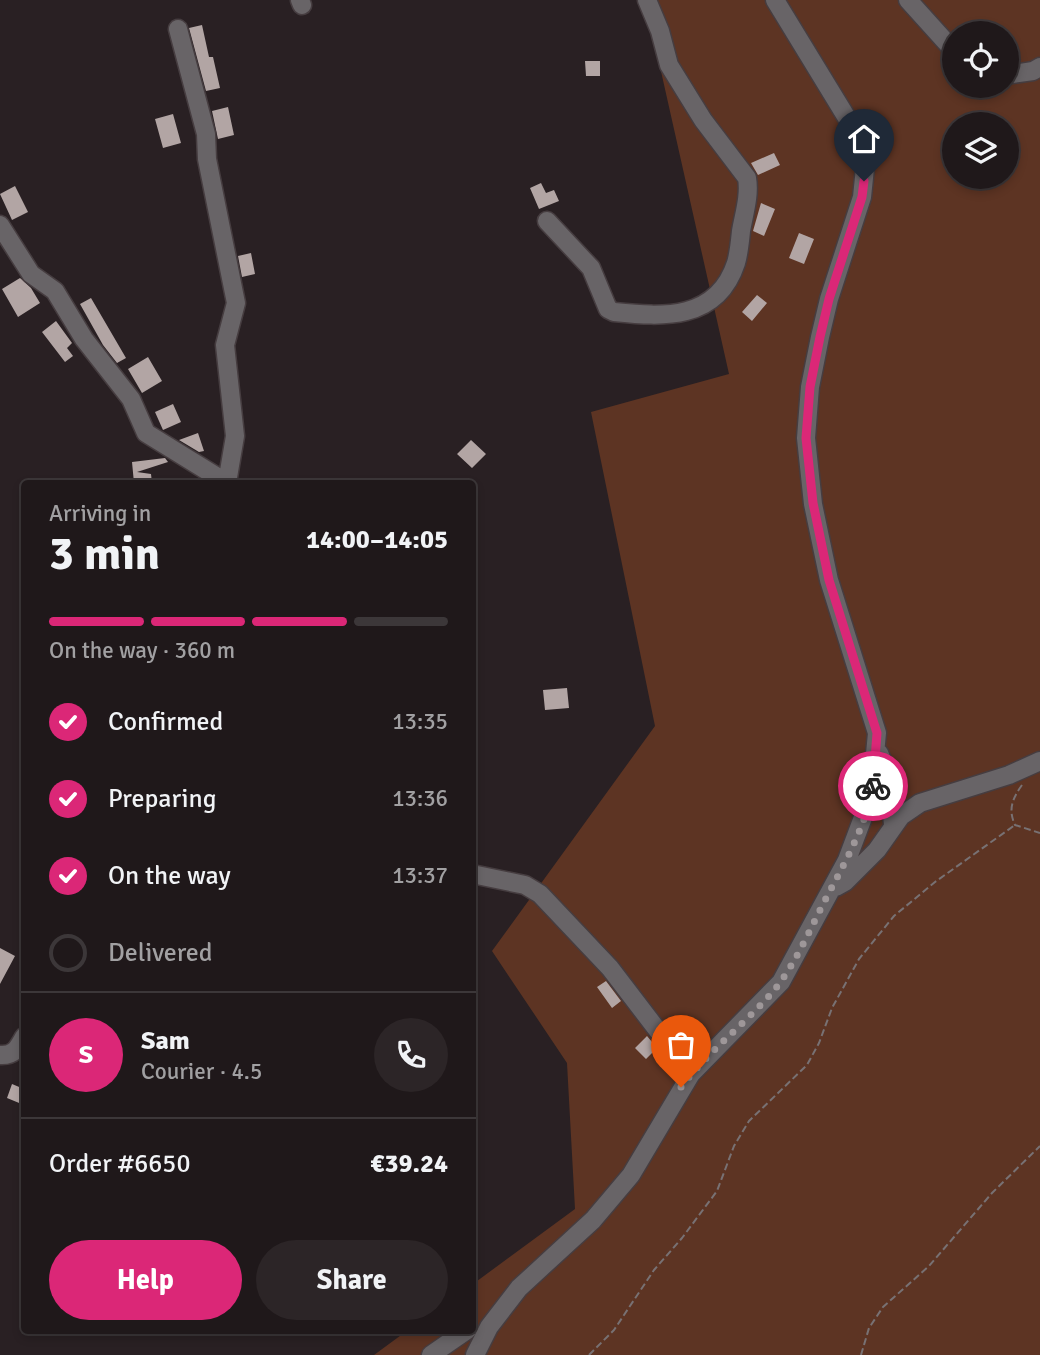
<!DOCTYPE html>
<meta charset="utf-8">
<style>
:root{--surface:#1f181a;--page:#2c2527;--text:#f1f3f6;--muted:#a1a0a2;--line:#3c3739;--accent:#db2777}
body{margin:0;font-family:Signika,sans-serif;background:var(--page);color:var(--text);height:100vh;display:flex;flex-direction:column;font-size:26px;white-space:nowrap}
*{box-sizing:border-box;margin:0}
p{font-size:23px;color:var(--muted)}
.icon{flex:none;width:38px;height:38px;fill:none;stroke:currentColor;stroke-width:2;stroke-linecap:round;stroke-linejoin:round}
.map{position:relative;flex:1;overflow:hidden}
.details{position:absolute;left:21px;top:480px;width:455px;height:854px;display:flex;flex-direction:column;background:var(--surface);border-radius:7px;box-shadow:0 4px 10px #0003,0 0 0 2px var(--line)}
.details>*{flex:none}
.controls{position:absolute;left:942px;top:21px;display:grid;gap:14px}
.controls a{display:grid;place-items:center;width:77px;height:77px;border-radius:50%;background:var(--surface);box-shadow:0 4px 10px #0003,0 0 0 2px var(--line);font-size:35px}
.pin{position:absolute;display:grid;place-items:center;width:60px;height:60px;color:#fff;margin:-72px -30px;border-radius:50% 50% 50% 0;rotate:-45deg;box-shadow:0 0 7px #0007}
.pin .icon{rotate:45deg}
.courier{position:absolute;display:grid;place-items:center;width:70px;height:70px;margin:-35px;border:5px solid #db2777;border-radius:50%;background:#fff;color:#222;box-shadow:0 2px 9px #0007}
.head em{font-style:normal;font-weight:700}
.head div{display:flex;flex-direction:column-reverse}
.head{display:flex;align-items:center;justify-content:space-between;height:119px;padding:0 28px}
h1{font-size:46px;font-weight:700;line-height:52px}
.bar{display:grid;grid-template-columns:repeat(4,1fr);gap:10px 7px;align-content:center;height:84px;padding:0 28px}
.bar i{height:9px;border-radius:5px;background:var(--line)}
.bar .on{background:var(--accent)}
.bar p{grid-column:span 4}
.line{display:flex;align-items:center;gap:18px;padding:0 28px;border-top:2px solid var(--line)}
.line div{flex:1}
.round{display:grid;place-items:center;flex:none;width:74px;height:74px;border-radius:37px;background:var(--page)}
ol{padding:0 28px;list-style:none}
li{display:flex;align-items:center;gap:21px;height:77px}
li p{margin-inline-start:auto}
li .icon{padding:7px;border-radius:50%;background:var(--accent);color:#fff;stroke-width:4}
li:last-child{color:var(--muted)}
li i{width:38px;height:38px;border:4px solid var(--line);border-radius:50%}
.cta{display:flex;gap:14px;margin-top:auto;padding:14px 28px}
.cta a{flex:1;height:80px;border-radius:42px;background:var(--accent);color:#fff;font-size:28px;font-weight:700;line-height:80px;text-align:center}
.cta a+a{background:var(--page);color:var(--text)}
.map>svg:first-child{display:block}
.green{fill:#5d3423;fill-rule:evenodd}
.building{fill:#b2a5a4}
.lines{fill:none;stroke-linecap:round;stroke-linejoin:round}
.minor-casing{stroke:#463d40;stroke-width:21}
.path{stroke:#787173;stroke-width:2;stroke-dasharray:7 3.5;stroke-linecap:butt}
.minor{stroke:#686467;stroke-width:18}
.done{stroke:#9e9799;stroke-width:7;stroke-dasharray:0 12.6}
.route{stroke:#db2777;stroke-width:9}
</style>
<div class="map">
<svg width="1040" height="1355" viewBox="0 0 1040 1355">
<rect width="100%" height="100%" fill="#292023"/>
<!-- green -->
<path class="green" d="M645 0H1040V1355H374L408 1330H472L473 1284 575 1209 567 1063 492 951 655 726 591 412 729 374ZM954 33H1006V86H954ZM954 124H1006V177H954Z"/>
<!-- building -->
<path class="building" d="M202 25 209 57H213L220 88 206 91 189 28Z
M585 61H600V76H586Z
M228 107 234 135 218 139 212 111Z
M173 114 181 143 163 148 155 119Z
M774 153 780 165 758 175 751 163Z
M541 183 546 193 554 190 559 201 539 209 530 188Z
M15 186 28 212 12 220 0 194Z
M761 203 775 209 764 236 753 231Z
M799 233 814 239 804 264 789 258Z
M251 253 255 274 242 277 238 256Z
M20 278 31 288 40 303 18 317 2 289Z
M757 295 767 303 752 321 742 312Z
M91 298 126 358 117 363 103 345 80 304Z
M56 321 72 343 67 348 73 356 65 362 42 332Z
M148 357 162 381 142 393 128 369Z
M173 404 181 422 163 430 155 412Z
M198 433 204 451 199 452 179 440Z
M471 440 486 454 472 468 457 454Z
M165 458 168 462 137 472 151 474 152 483H134L132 462Z
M567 688 569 708 545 710 543 690Z
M0 948 15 956 0 984Z
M606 981 621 1001 612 1008 597 987Z
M647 1036 657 1048 646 1059 635 1048Z
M12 1084 24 1089V1105L7 1098Z"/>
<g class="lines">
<!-- minor casing -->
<g class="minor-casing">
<path id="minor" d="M300 0 302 5
M908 0 954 51
M178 29 206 134 207 159 236 303 225 345 235 436 227 483
M1006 75 1033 71 1040 67
M547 221 591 268 608 309 614 312C663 317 717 321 736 263 739 253 740 241 741 231 744 214 750 195 747 178L703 120 669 65 660 31 647 0
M0 225 31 274 55 291 84 339 131 399 146 433 227 483
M879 753 887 772 893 824
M472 874 525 885 540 894 610 968 691 1074
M836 887 845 882 877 850 901 816 920 803 1009 775 1040 761
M0 1055C14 1056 18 1048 24 1037
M431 1355 467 1330
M475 1355 489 1327 519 1288 593 1220 631 1175 691 1074 781 982 847 860 871 796 877 733 829 580 813 504 806 438 810 387 820 337 829 299 862 197 865 168 862 152 850 123 775 0"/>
</g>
<!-- path -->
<path class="path" d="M1022 785C1012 799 1008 810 1015 825L1040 833
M589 1355 614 1330 654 1270 682 1238 717 1191 734 1146 749 1121 807 1065 819 1043 832 1008 859 959 894 916 935 882 1015 825
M861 1355 869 1328 883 1307 929 1266 992 1193 1040 1146"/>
<!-- minor -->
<use href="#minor" class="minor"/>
</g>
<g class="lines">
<!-- done -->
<path class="done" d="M681 1087C707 1053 741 1027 770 995 792 970 806 938 821 908 841 869 865 830 873 786"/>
<!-- route -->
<path class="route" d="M864 181 862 197 829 299 820 337 810 387 806 438 813 503 829 580 877 733 873 786"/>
</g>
</svg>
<div class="controls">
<a><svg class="icon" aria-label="locate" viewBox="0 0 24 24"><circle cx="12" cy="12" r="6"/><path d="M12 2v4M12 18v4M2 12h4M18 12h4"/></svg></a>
<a><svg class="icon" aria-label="layers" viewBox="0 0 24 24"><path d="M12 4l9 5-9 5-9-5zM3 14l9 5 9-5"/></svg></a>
</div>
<div class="pin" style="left:681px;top:1087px;background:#ea580c"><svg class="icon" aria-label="bag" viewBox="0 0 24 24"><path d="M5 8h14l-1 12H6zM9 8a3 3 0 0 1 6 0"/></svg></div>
<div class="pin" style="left:864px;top:181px;background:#1f2937"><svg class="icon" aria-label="home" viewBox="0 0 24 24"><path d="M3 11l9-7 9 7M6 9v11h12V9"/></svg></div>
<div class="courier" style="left:873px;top:786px"><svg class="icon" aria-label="bike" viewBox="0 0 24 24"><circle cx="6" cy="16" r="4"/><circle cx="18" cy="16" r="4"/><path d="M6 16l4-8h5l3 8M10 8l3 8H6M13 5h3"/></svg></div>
<section class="details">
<div class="head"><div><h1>3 min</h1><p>Arriving in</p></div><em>14:00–14:05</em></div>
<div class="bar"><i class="on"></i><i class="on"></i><i class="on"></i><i></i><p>On the way · 360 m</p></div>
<ol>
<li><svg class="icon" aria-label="check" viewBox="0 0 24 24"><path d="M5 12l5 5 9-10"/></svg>Confirmed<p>13:35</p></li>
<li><svg class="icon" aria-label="check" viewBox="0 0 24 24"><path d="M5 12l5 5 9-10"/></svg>Preparing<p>13:36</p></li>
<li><svg class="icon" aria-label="check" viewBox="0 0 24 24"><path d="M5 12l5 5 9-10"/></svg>On the way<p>13:37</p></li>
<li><i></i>Delivered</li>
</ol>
<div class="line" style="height:126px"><b class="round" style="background:var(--accent);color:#fff">S</b><div><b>Sam</b><p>Courier · 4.5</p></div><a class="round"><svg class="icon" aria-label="phone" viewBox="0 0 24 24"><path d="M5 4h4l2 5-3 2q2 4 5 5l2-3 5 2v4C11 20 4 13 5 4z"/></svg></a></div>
<div class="line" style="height:91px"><div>Order #6650</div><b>€39.24</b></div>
<div class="cta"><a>Help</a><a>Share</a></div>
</section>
</div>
